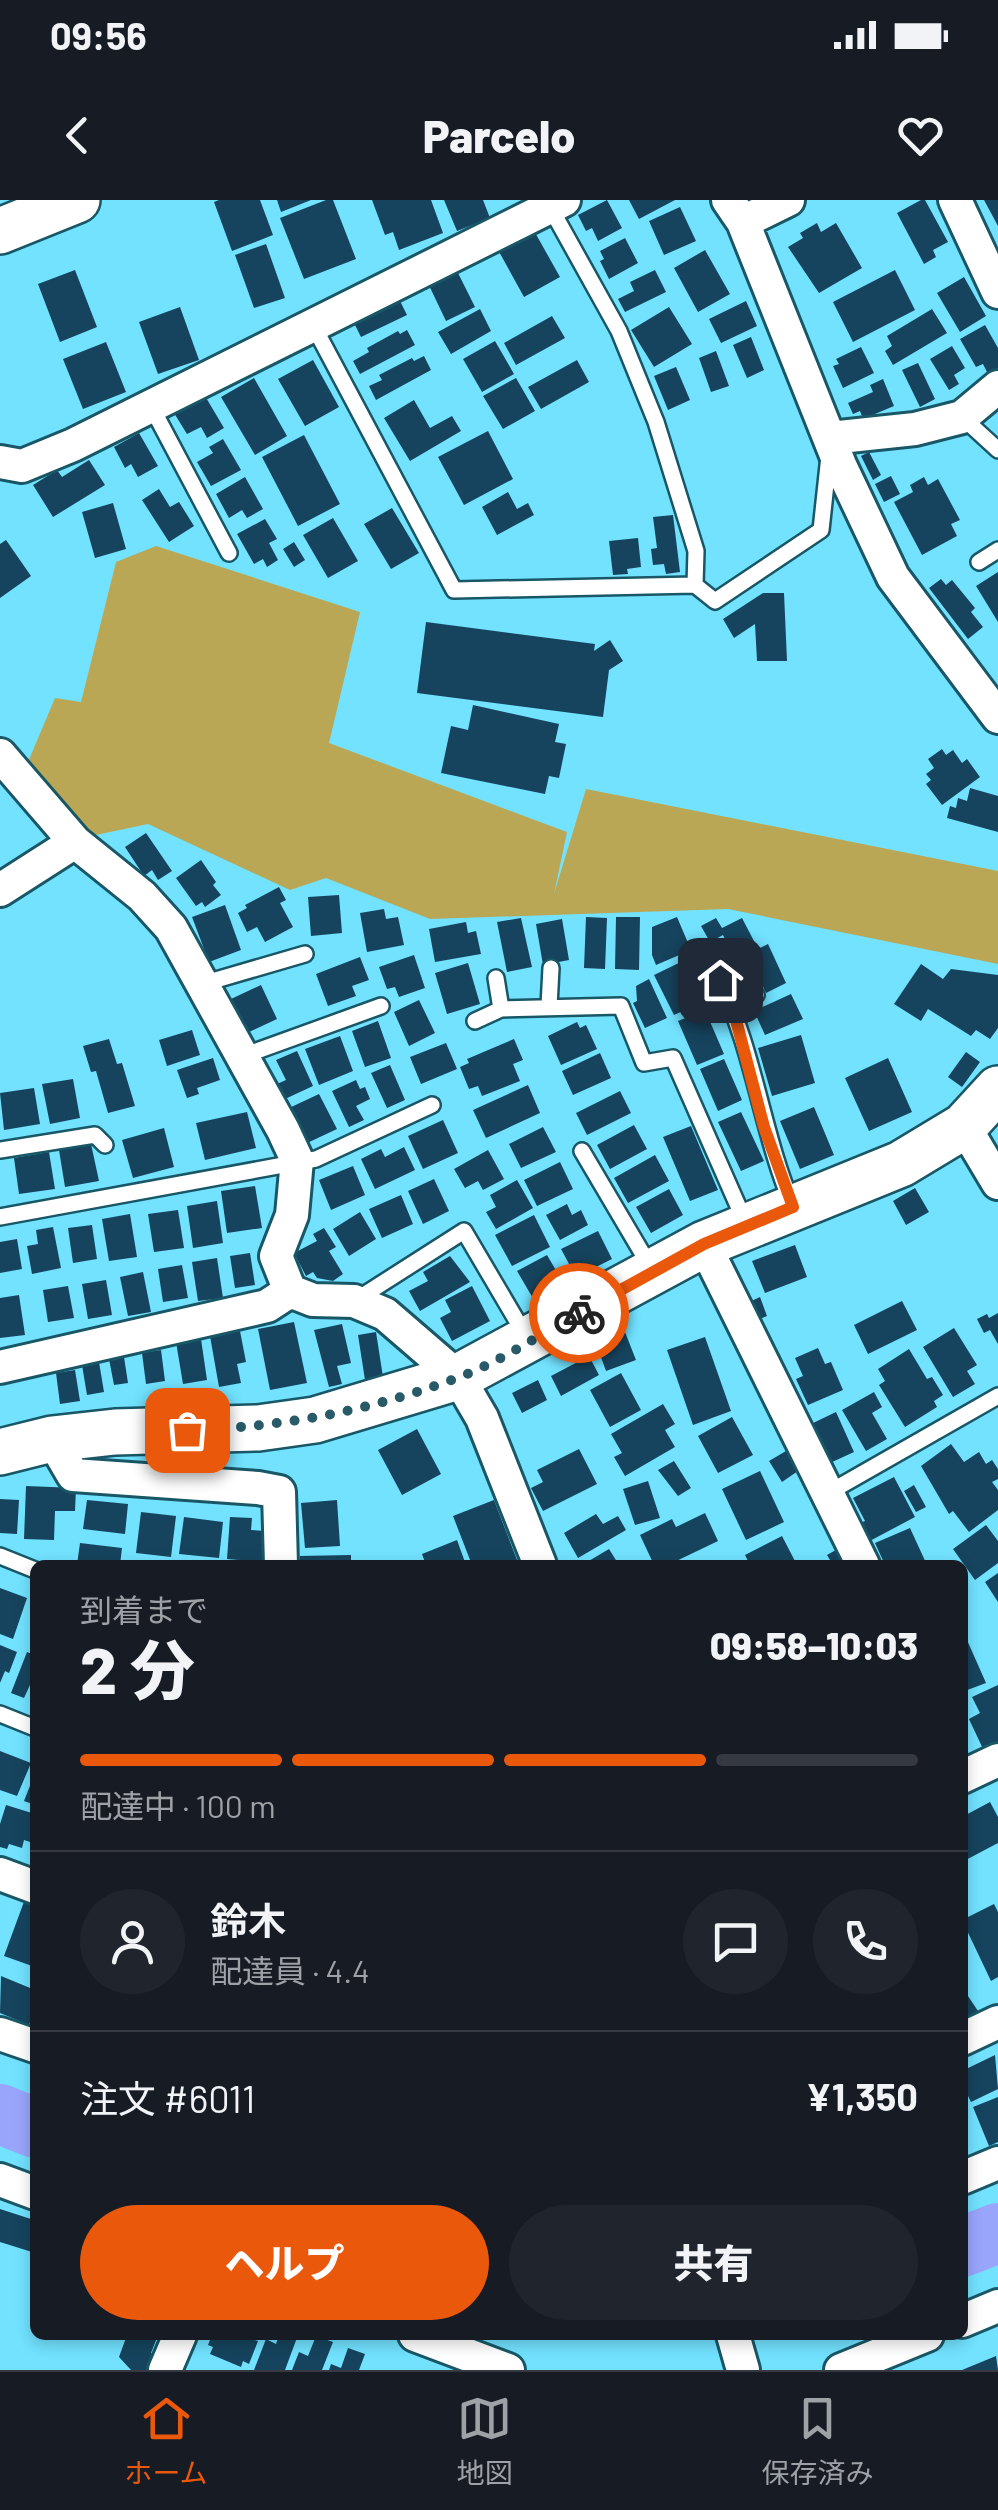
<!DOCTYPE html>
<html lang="ja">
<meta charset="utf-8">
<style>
:root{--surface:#171b24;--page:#20242c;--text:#f1f3f6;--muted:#9ea1a6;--line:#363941;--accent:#ea580c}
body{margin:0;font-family:Barlow,"Noto Sans JP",sans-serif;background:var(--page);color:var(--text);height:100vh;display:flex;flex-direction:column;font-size:38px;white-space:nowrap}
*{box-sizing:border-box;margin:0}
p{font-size:32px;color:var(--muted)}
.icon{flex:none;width:55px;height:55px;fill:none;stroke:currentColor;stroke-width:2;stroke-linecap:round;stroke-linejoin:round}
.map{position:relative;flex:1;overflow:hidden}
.details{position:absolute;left:30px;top:1360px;width:938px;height:780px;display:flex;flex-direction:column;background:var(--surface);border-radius:15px;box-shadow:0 5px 15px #0003}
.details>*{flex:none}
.pin{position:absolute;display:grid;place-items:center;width:85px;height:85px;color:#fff;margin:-42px;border-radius:20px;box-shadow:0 5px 15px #0006}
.courier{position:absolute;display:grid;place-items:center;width:100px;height:100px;margin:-50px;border:8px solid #ea580c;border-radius:50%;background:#fff;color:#222;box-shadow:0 2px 12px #0007}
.overview em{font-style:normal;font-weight:800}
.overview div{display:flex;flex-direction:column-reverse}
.overview{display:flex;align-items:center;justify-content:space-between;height:170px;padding:0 50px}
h1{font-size:65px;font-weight:800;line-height:75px}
.bar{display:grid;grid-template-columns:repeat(4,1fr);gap:15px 10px;align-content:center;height:120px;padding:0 50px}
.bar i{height:12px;border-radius:8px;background:var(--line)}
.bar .on{background:var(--accent)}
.bar p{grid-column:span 4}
.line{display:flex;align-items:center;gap:25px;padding:0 50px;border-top:2px solid var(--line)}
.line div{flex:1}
.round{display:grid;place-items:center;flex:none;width:105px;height:105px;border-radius:52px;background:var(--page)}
.button{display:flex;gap:20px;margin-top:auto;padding:20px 50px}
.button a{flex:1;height:115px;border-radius:60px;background:var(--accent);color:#fff;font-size:40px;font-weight:800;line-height:115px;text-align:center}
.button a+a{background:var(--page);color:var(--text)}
.status{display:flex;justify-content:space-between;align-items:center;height:70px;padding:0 50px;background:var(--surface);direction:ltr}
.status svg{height:28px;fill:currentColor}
header{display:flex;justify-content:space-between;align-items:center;height:130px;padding:0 50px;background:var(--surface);font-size:45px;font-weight:800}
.dock{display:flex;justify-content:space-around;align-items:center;height:140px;border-top:2px solid var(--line);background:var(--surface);font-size:28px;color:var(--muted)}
.dock a{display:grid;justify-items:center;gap:5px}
.dock .on{color:var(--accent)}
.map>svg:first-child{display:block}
.green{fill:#b9a756}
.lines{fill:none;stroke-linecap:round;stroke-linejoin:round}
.river{stroke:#99a5fb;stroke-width:60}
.building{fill:#16445e}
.lane-casing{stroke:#195766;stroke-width:20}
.street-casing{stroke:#195766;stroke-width:38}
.secondary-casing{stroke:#195766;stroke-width:50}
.lane{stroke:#fff;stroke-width:15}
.street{stroke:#fff;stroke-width:32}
.secondary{stroke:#fff;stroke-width:45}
.done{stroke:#285a68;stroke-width:10;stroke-dasharray:0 18}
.route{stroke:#ea580c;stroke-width:12}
</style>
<div class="status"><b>09:56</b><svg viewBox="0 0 49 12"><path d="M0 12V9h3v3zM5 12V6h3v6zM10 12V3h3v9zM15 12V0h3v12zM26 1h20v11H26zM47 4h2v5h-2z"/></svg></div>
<header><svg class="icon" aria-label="back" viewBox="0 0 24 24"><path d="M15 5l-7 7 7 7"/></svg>Parcelo<svg class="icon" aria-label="heart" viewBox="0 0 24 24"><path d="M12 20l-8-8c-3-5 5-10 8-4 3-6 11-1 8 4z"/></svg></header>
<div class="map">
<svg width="998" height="2170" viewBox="0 0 998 2170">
<rect width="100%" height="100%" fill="#72e2ff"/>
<!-- green -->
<path class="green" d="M156 346 360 412 329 543 567 632 554 694 586 589 998 671V764L728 709 430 719 326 678 290 690 148 624 91 636 28 562 55 498 81 502 116 362Z"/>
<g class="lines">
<!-- river -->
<path class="river" d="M0 1914 35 1928
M962 2047 998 2033"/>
</g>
<!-- building -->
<path class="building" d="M219 0H260L273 35 232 51 214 2Z
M277 0H311L281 12Z
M326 0H333L356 59 304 79 280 18Z
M372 0H431L443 33 399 50 393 32 385 35Z
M444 0H483L490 18 457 31Z
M607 0 622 28 598 41 592 28 586 31 578 15Z
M629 0H675L639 19Z
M921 0H925L948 42 933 50 936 57 924 64 897 13Z
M984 0H998V26Z
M680 7 696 41 664 55 649 21Z
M817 23 821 32 836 23 862 68 819 93 788 47 803 38 800 33Z
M533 29 560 77 524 97 497 48Z
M625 38 638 63 609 79 600 61 604 59 600 51Z
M266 44 285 98 254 108 235 55Z
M705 50 730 94 698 112 674 68Z
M453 63 475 107 446 121 425 77Z
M75 70 97 127 60 142 38 84Z
M655 70 666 92 625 112 618 99 634 91 630 82Z
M895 70 915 110 853 142 833 102Z
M964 77 986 116 960 132 937 93Z
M399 99 407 115 361 137 351 117Z
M746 101 757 126 721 143 709 119Z
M180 107 199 160 158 174 139 122Z
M669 107 692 144 654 167 631 130Z
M480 109 491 131 451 154 438 132Z
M932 109 947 133 893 165 885 151 892 146 887 136Z
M552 116 565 138 516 165 504 143Z
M985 125 998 148V168L988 174 983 164 976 167 960 139Z
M407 130 415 145 360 174 353 161 369 152 367 148 398 131 400 134Z
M751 137 764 170 747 178 733 145Z
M495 141 514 174 482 192 463 159Z
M106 142 126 192 83 209 63 159Z
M952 146 965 168 954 175 959 184 949 190 930 159Z
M861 147 874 173 843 188 833 166 839 164 836 159Z
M716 151 729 186 711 192 699 158Z
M424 156 431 170 376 200 369 186 382 180 379 175 412 158 414 161Z
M313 160 339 207 305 226 278 179Z
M577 160 589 182 541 209 528 187Z
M918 163 935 199 920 207 902 170Z
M676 167 690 200 668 210 654 176Z
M254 178 287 236 255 255 221 197Z
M516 178 535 211 503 229 483 196Z
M883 179 894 206 863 219 860 211 853 214 848 203 873 192 870 185Z
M205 196 224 228 207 238 201 227 187 234 174 213Z
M414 200 430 228 452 216 461 231 410 261 384 218Z
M488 231 513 279 464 305 438 257Z
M139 233 158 266 138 277 131 264 125 268 114 247Z
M304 235 340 304 298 326 262 257Z
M223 239 241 270 211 286 197 262 213 253 209 247Z
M869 252 881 275 873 280 861 256Z
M89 260 105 285 53 317 33 285 57 270 62 277Z
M891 276 900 294 884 302 875 284Z
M245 277 263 309 247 318 242 310 229 318 216 294Z
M924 277 928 285 938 279 960 320 951 324 957 336 922 355 894 302 913 292 910 285Z
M159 289 170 307 179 302 194 326 169 342 142 300Z
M508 292 517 309 528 303 534 315 497 335 482 307Z
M113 303 126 349 95 358 82 312Z
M392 308 419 353 391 369 364 324Z
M673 315 680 372 666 374 664 364 653 365 651 349 657 348 653 317Z
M333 318 358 361 328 378 303 335Z
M265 319 277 339 269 343 278 360 267 367 263 359 254 364 237 334Z
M638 338 641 367 627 369 628 374 613 375 609 341Z
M6 340 31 376 0 398V344Z
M294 342 305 360 294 367 283 349Z
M998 372V422L976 386Z
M941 379 946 385 952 380 975 408 971 412 983 427 968 439 929 388Z
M763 393H784L787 461H757L755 424 734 438 723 419Z
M426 422 595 444 594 451 610 440 623 461 609 470 603 517 417 493Z
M473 505 559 524 555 542 566 544 559 578 549 576 545 594 441 573 451 526 468 530Z
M942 549 946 555 953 550 962 563 967 559 980 577 942 605 926 584 931 580 926 574 934 568 928 559Z
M970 588 998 596V632L947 618 950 606 956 608 958 598 967 601Z
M146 633 172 671 158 680 152 670 144 676 125 647Z
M201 660 216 682 213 685 221 695 205 707 202 702 196 706 176 678Z
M279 687 286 700 280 703 293 727 265 742 257 727 247 732 238 713 247 708 245 705Z
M339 695 342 733 311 736 308 697Z
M225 705 241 750 209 762 192 717Z
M384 709 386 719 398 717 404 745 367 752 360 713Z
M586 717 607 718 605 769 584 768Z
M616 717H640L639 770 615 769Z
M677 717 691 750 656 765 652 755V727Z
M521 718 532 767 507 772 497 722Z
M716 718 722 728 742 718 754 741 732 753 723 735 710 742 701 726Z
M562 719 569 760 543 765 536 724Z
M466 722 468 733 476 731 481 754 435 762 429 729Z
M768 744 786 783 766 793 759 778 747 785 735 760Z
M414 755 425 788 399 797 395 787 387 789 379 767Z
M360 757 369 780 352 786 356 796 328 806 316 774Z
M687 759 702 789 689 796 694 806 674 815 654 775Z
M468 763 480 804 447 814 435 773Z
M921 764 943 779 951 769 998 775V828L990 839 976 830 971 836 928 809 921 821 894 804Z
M649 779 667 818 645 828 633 803 637 801 636 786Z
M261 785 277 819 247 833 231 799Z
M791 794 803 819 765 835 754 811Z
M419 800 435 833 409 846 394 812Z
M705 810 724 854 697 865 678 821Z
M378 821 391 858 365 867 352 831Z
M577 822 580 828 586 825 597 849 561 865 548 836Z
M192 830 200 855 167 866 159 840Z
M801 835 815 883 772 896 758 848Z
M340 836 353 871 319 885 305 849Z
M109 839 117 864 122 863 135 906 108 913 96 871 91 872 83 846Z
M514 839 523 860 513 864 520 881 482 896 478 886 469 889 460 867 469 863 467 859Z
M446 843 457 869 421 884 410 857Z
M297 851 313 886 285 899 277 884 286 880 276 860Z
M966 852 980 862 962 887 948 877Z
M600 853 611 878 573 895 562 871Z
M213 858 220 880 197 888 199 894 187 898 177 870Z
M888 858 912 912 869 931 845 878Z
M724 859 742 900 718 911 700 869Z
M390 865 405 900 387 908 371 873Z
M73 879 80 918 50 924 42 884Z
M356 880 360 889 365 887 370 899 356 906 364 920 349 927 332 891Z
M528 885 540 913 486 938 473 910Z
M34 888 40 924 4 930 0 893Z
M620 891 631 913 587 935 576 913Z
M319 894 337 929 305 944 287 909Z
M814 907 834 955 800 969 780 921Z
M247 912 256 948 205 960 196 923Z
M741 912 764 961 741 971 718 922Z
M443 920 458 953 423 969 408 936Z
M634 925 647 949 610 969 597 945Z
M691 926 718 990 690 1001 663 937Z
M543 927 556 952 521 968 509 944Z
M164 928 174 967 133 978 122 940Z
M91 944 99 981 65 987 59 950Z
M404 947 415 970 375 989 361 959 381 949 385 957Z
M488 950 504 979 483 990 478 981 465 988 454 969Z
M49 952 55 989 19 994 14 958Z
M655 955 669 981 628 1003 614 978Z
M560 962 573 989 537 1006 524 980Z
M353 966 365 995 331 1010 319 980Z
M434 979 449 1011 423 1024 408 991Z
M517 980 533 1008 496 1029 486 1012 496 1007 490 995Z
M255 986 262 1028 227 1033 221 991Z
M915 988 929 1012 906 1025 893 1001Z
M669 989 683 1015 651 1033 636 1007Z
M401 995 413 1024 382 1038 369 1009Z
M217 1001 223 1043 193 1048 187 1006Z
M567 1004 572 1015 581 1010 588 1025 560 1040 546 1015Z
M178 1010 184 1048 154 1052 148 1014Z
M360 1012 376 1039 349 1056 333 1029Z
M130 1014 137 1057 109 1061 102 1019Z
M534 1015 550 1047 512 1066 495 1035Z
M92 1025 97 1059 73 1063 68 1028Z
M53 1027 61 1068 32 1074 27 1046 38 1044 36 1030Z
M324 1028 336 1047 329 1051 343 1074 333 1081 317 1078 313 1072 306 1076 294 1053 317 1041 313 1034Z
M598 1031 612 1059 576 1077 561 1049Z
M17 1039 22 1069 0 1073V1042Z
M795 1045 807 1077 765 1093 752 1061Z
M250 1053 255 1085 235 1088 230 1056Z
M547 1055 564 1084 534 1100 517 1071Z
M450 1056 470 1082 420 1111 409 1091 428 1081 423 1072Z
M217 1058 223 1098 198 1101 192 1062Z
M182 1065 188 1098 163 1102 158 1069Z
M143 1072 151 1112 128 1116 120 1077Z
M106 1080 112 1115 88 1119 82 1084Z
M68 1086 74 1118 48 1122 43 1090Z
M472 1086 490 1121 452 1141 440 1118 451 1112 445 1100Z
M19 1095 25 1135 0 1138V1098Z
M760 1097 767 1116 755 1121 747 1103Z
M902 1101 917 1130 868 1154 854 1125Z
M998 1113V1144L990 1130 984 1133 977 1119 987 1114 989 1118Z
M294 1122 307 1183 270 1190 258 1129Z
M342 1124 351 1163 337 1166 342 1184 329 1187 314 1130Z
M623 1127 636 1160 606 1171 594 1138Z
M954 1128 977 1165 967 1171 975 1184 953 1197 923 1147Z
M240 1131 246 1162 237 1164 241 1183 219 1187 210 1136Z
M376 1132 383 1177 365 1180 358 1135Z
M705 1137 731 1211 693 1225 667 1150Z
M201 1139 207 1180 183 1184 176 1142Z
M818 1148 825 1164 831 1162 843 1190 808 1205 796 1179 803 1176 795 1158Z
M909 1149 927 1179 932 1177 943 1195 934 1201 937 1207 905 1227 879 1185 885 1181 878 1169Z
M161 1150 165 1181 146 1184 142 1153Z
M589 1156 599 1175 561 1196 551 1176Z
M124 1157 128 1183 114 1185 109 1159Z
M99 1162 104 1192 87 1195 82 1165Z
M75 1170 80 1201 60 1204 56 1173Z
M621 1173 641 1210 610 1227 590 1190Z
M538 1180 547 1200 522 1213 512 1193Z
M874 1192 882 1207 872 1213 887 1239 866 1251 842 1210Z
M663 1204 675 1224 665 1230 675 1247 625 1276 614 1257 622 1253 611 1234Z
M836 1212 854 1252 830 1263 811 1224Z
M732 1217 753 1255 718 1273 698 1236Z
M417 1229 441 1274 402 1295 378 1250Z
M951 1244 964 1262 979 1252 986 1264 992 1260 998 1269V1279L992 1282 998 1290V1310L969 1332 953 1311 949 1314 921 1266Z
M579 1249 597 1284 543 1311 531 1288 543 1282 537 1270Z
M786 1251 798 1271 782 1282 769 1261Z
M674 1261 691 1288 678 1296 658 1270Z
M760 1271 784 1322 746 1340 722 1289Z
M894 1277 915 1317 866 1343 857 1325 865 1321 853 1298Z
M648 1281 660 1318 635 1325 623 1289Z
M914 1285 926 1307 916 1312 904 1291Z
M26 1286 76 1288 75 1311H55L54 1340 24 1339Z
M0 1299 19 1300 17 1334 0 1333Z
M87 1300 128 1304 125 1334 83 1329Z
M337 1300 340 1346 305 1348 301 1303Z
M494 1300 519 1365H472L453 1316Z
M141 1312 176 1316 171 1357 136 1353Z
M705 1313 718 1341 668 1365H654L640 1335 672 1319 676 1327Z
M596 1314 603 1324 618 1316 626 1330 578 1358 564 1333Z
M184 1317 223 1322 219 1358 179 1354Z
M230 1317 252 1318 251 1330 266 1331 263 1362 227 1359Z
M986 1325 998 1341V1363L975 1380 953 1349Z
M910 1328 927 1365H885L875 1343Z
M782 1336 797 1365H750L745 1355Z
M457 1340 466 1365H426L422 1354Z
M80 1343 122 1348 120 1365H77Z
M841 1347 849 1360 833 1365 827 1355Z
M609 1349 619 1365H582Z
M351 1355V1365H300V1356Z
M998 1373V1402L985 1382Z
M0 1388 27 1398 13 1439 0 1434Z
M967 1440 986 1483 962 1492V1442Z
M0 1445 17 1452 9 1473 5 1471 0 1483Z
M27 1452 35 1455V1474L24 1498 11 1493Z
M998 1485V1544L984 1551 969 1519 980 1513 972 1497Z
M0 1551 31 1563 17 1596 0 1590Z
M35 1573V1605L24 1601Z
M990 1602 998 1617V1643L962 1662V1617Z
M6 1605 35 1614 33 1643 24 1640 22 1648 9 1644 7 1649 0 1647V1624Z
M25 1699 35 1703V1767L4 1756Z
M994 1704 998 1712V1777L991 1781 962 1720Z
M1 1776 35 1790V1810L29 1825 0 1813Z
M962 1787 978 1811 962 1821Z
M995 1855 998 1889 971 1902 962 1884V1871Z
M998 1897V1942L989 1946 973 1907Z
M0 2009 34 2020 30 2033 35 2035 32 2052 0 2042Z
M127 2135H158L151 2153 156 2156 150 2170H131L119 2157Z
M212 2135H240L258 2141 249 2164 243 2161 241 2167 210 2154 213 2147 208 2145Z
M279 2135H298L285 2170H254L266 2139 276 2144Z
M316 2136 333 2142 322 2170H292L299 2152 308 2156Z
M348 2148 365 2154 359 2170H329L331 2164 341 2168Z
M996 2156 998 2170H962Z"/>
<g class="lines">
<!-- lane casing -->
<g class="lane-casing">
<path id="lane" d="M550 7 619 131 656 222 696 351 695 385
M312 123 454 390 695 385 715 401 821 330 829 256
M151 206 229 353
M962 217 998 250
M979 362 998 350
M496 778 501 809
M719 781C753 846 762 933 792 1004
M202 784 305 754
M732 805 756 795
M549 806 551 768
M475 821 501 809 621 806 644 863 673 858 746 1024
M240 857 381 806
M0 950 95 935 105 945
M582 951 651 1068
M0 1017 316 959 432 905
M356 1100 464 1031 527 1138
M828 1293 998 1196
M0 1356 35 1370
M0 1514 35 1528"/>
</g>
<!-- street casing -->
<g class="street-casing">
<path id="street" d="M728 0 743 22 840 265 893 377 998 517
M955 0 998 92
M743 22 788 0
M830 238 915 229 962 217 998 187
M0 262 22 266 73 245 564 0
M0 555 75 642 142 696 171 728 283 930 297 960 292 1015 276 1056 290 1091 313 1100 354 1101 385 1114 458 1177 482 1218 540 1365
M0 690 75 642
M964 926 998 983
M704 1044 863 1365
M0 1167 267 1106 290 1091
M52 1239 73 1275 258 1288 279 1292 281 1365
M962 1577 998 1560
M0 1674 35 1687
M0 1834 35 1846
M962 1839 998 1822
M962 1978 998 1963
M0 1980 35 1993
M962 2121 998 2106
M415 2135 508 2170
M733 2135 743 2170
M165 2170 180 2135
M841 2170 927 2135"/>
</g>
<!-- secondary casing -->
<g class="secondary-casing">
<path id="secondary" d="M0 31 77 0
M0 1252 52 1239 115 1232 258 1228 315 1220 458 1177 704 1044 901 964 964 926 998 889"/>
</g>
<!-- lane -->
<use href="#lane" class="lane"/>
<!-- street -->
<use href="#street" class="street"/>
<!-- secondary -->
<use href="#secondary" class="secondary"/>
</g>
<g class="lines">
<!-- done -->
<path class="done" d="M187 1230C283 1227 366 1212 457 1178 500 1162 539 1135 579 1113"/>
<!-- route -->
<path class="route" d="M579 1113 704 1044 793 1007 764 927 732 805 720 780"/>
</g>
</svg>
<div class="pin" style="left:187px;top:1230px;background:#ea580c"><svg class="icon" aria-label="bag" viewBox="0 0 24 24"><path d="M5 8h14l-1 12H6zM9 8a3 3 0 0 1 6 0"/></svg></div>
<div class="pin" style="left:720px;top:780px;background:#1f2937"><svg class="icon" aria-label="home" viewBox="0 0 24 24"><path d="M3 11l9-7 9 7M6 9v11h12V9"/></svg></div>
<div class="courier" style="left:579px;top:1113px"><svg class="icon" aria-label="bike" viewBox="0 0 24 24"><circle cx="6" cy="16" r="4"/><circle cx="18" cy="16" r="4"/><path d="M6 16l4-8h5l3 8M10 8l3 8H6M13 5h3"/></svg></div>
<section class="details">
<div class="overview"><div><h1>2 分</h1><p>到着まで</p></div><em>09:58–10:03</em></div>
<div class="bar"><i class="on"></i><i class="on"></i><i class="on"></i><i></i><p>配達中 · 100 m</p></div>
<div class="line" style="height:180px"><a class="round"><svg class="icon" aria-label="person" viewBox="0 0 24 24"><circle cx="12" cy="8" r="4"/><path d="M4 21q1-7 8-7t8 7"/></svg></a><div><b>鈴木</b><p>配達員 · 4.4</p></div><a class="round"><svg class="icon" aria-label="chat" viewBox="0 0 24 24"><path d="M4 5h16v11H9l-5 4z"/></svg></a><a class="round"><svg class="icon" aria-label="phone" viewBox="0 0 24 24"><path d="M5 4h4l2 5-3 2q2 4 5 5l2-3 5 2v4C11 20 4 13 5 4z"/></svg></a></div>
<div class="line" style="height:130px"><div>注文 #6011</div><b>¥1,350</b></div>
<div class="button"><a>ヘルプ</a><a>共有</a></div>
</section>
</div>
<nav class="dock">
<a class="on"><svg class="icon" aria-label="home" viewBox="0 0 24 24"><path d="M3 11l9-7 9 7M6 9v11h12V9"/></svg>ホーム</a>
<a><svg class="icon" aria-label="map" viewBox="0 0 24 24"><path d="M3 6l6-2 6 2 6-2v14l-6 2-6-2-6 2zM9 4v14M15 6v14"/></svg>地図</a>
<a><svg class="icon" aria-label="saved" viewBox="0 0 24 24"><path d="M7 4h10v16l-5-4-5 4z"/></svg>保存済み</a>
</nav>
